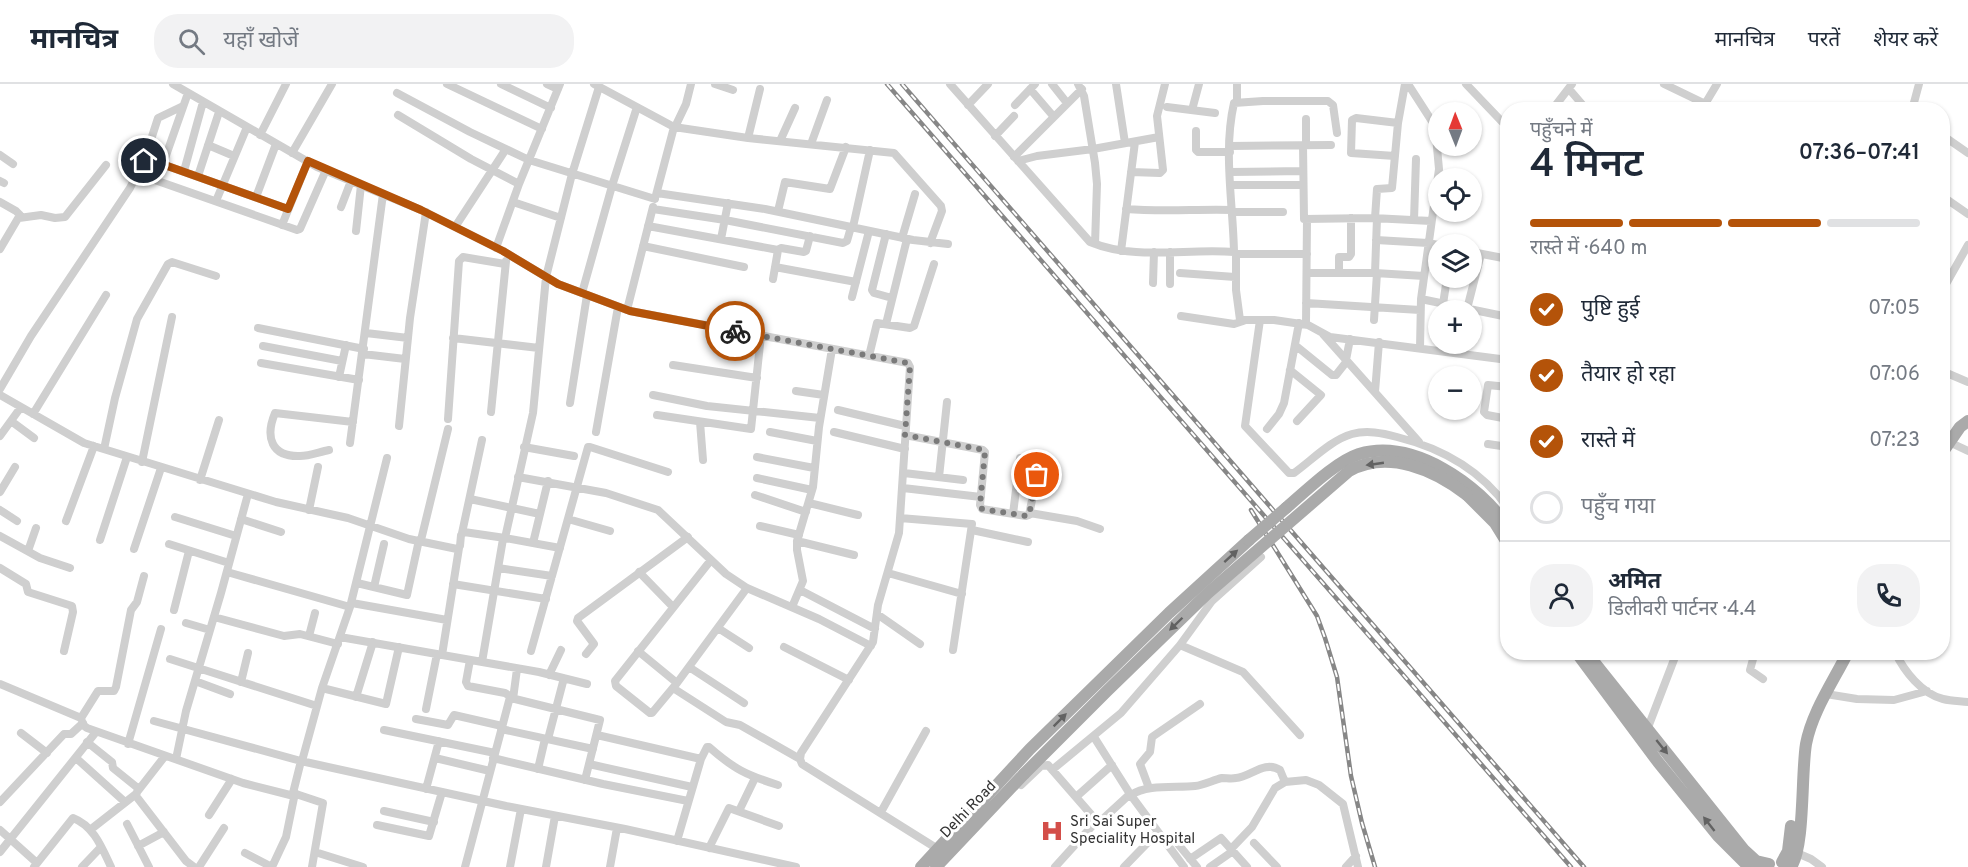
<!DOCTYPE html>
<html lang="hi">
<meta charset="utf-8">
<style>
:root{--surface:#fff;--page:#f2f2f3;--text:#1f2937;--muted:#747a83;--line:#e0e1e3;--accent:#b45309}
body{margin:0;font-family:Overpass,"Noto Sans Devanagari",sans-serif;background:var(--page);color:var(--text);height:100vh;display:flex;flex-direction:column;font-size:22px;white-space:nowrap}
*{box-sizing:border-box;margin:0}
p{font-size:20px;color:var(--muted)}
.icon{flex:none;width:33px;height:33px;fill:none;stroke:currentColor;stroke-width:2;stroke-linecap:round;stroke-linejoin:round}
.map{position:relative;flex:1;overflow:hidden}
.sheet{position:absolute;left:1500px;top:18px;width:450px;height:558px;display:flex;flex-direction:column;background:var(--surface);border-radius:24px;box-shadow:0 2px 4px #0004}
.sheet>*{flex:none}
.needle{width:39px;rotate:359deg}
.tools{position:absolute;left:1428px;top:18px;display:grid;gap:12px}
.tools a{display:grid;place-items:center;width:54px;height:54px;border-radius:50%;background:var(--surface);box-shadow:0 2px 4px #0004;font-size:30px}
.pin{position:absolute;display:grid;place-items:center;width:51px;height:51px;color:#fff;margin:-26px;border:3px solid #fff;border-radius:50%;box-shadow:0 2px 6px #0007}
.courier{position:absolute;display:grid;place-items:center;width:60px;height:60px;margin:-30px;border:4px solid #b45309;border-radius:50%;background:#fff;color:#222;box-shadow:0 2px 8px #0007}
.overview em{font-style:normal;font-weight:600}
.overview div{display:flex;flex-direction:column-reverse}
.overview{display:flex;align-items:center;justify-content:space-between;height:102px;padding:0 30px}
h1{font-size:39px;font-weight:600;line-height:45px}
.bar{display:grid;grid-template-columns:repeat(4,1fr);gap:9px 6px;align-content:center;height:72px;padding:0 30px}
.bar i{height:8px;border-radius:4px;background:var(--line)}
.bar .current{background:var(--accent)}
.bar p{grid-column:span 4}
.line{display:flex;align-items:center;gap:15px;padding:0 30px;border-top:2px solid var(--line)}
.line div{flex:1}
.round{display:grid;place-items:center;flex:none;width:63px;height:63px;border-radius:24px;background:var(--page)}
ol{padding:0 30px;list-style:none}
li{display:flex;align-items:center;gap:18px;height:66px}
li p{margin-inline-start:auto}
li .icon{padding:6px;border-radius:50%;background:var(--accent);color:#fff;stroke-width:4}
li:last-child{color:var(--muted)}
li i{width:33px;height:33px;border:3px solid var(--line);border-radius:50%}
header{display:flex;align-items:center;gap:36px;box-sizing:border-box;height:84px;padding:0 30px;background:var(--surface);border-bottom:2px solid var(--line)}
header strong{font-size:28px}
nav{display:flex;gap:33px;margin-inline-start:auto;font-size:21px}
.search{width:420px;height:54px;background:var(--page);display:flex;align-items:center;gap:15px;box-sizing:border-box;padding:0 21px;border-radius:24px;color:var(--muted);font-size:22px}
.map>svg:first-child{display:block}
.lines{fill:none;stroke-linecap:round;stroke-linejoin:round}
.street{stroke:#cfcfcf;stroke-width:8}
.primary{stroke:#aaa;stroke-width:12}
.rail-casing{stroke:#878787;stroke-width:4.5}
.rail{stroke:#fff;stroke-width:2;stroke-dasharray:7;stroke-linecap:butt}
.primary-bridge{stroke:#aaa;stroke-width:12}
.oneway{fill:#626262}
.done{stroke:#7a7a7a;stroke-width:6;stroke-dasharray:0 10.8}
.route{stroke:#b45309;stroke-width:8}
.labels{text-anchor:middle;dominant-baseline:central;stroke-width:6;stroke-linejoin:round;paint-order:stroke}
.street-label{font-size:15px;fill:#323232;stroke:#fff}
.poi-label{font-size:15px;fill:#323232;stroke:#fff;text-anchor:start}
</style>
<header>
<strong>मानचित्र</strong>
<div class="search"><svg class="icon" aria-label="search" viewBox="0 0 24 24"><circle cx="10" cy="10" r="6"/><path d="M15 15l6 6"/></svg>यहाँ खोजें</div>
<nav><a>मानचित्र</a><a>परतें</a><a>शेयर करें</a></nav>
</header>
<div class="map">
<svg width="1968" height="783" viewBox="0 0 1968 783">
<rect width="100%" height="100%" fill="#fff"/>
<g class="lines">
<!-- street -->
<path class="street" d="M173 0 317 83 421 126 503 167 558 200 630 227 908 279 910 283 899 449 878 521 873 558 801 669 800 675 802 680 941 767
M447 0 542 45
M501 0 551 24
M547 0 558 5
M594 0 674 43 748 54 894 69 941 122 942 127 930 159
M715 0 733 6
M950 0 1090 158C1136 177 1186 164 1234 168L1236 170V206L1240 236H1274L1308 241 1330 253 1508 276
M1052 0 1067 19
M1078 0 1084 12 1095 79 1097 100 1095 160
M1116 0 1125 59
M1408 0 1435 42 1439 85 1421 215 1420 264
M1466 0 1508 44
M1664 0 1718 26
M1030 5 1054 33
M1569 5 1587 26
M397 9 470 48 529 76 655 115
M1237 18V0
M1705 20 1717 0
M968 21 988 0
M1015 21 1035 0
M1167 23 1215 29
M1192 26 1199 0
M1552 26 1572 0
M1912 26 1919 0
M398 31 471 75 519 100
M1306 35V61
M675 43 686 20 691 0
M1196 47V66L1198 68H1230
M260 51 286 0
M1942 51 1968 69
M995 52 1014 32
M748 54 760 5
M780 57 795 24
M811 60 827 16
M208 61 234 72
M1303 61 1304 135 1373 134 1431 137
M1230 62 1331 61
M292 69 332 0
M0 71 13 80
M1395 72 1351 69 1352 36 1356 34 1398 39
M1014 73 1082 5
M145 74 288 125
M1018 77 1037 72 1093 65 1159 53
M163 80 188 9
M184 87 203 18
M1131 88 1160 89 1163 86 1157 32 1165 0
M1230 88 1302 87
M198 92 219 28
M152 95 297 146 300 145 326 86
M0 97 4 99
M1230 101H1303
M657 109 765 125 913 156 948 160
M656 111 674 43
M1942 112 1968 130
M256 113 276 60
M216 117 247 43
M0 118 16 127 20 131 0 165
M513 118 561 134
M341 123 351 97
M653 125 725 136 843 159 847 157 851 143
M1126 125C1162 128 1197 125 1232 126
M778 127 785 98 830 105 846 63
M1232 128H1283
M19 134 41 131 55 134 65 133 106 81
M1375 134 1377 105 1392 104 1398 39 1405 0
M1414 136 1416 75
M282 141 308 77
M648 142 778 166 781 164 804 168 806 167 810 152
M455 143 506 65
M853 143 870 66
M356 147 361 101
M886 150 872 206 874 209 892 214
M902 154 915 110
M721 155 728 119
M1376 156 1428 159 1438 161
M643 162 744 183
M496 164 519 100 560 0
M1121 167 1135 58
M1234 168C1233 119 1223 67 1234 19L1263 17H1328L1333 21 1337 49
M1472 168 1508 175
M1236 170H1307
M775 183 856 198
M1180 189 1235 193
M1307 189H1375L1424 192
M1339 189V173H1349L1351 170V134
M1375 189 1377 134
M773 195 778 166
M1153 199 1154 168
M1170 200V168
M1942 207 1968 161
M582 209 612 102 637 23
M852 213 869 147
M1421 215 1508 233
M1306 219 1420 226
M1443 220 1447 194
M1467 225 1481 170
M627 226 653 123
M1181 232 1234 240 1243 237
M1260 236 1245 342 1289 389H1294C1312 376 1331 356 1352 350 1367 346 1382 349 1397 353 1441 364 1481 386 1508 424
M1374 236 1377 189
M886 240 907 155
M1306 240 1307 136
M258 244 364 265
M366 249 408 254
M1323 250 1419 358
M453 254 539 264
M1295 261 1332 291H1336L1347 277
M263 262 342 277
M363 270 405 275
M869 272 877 239 910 244 914 242 934 180
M1346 276 1350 255
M261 279 359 296
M673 281 757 294
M1290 286 1321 311 1297 337
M1942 287 1968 298
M339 293 346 261
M1508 303 1488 301 1484 328 1487 331 1508 335
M0 305 31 252 130 104 145 74 158 34 183 22
M796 307 824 311
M1375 308 1379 258
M0 311 84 359 276 418 348 434 409 455 457 465 460 462 461 451 464 448 505 454 533 329 546 193 572 90 599 3
M653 311 707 322 820 334
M570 319 587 211
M838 326 905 342
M491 328 506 177
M33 330 106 211
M657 331 751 345 761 251
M448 335 459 177 463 173 505 180
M11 337 34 354
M700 338 703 376
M399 342 410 234 426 128
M1267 345 1279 330 1284 319 1299 239
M596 348 618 223
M770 348 817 357
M834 348 905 365
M905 351 983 366 985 368 980 421 982 425 1026 432 1029 431 1037 391
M0 352 21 323
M1949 358 1968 367
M350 359 383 110
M1488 360 1508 363
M524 363 574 372
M104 365 115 314 137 235 168 180 172 178 216 192
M329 366C319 368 309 372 300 372 271 373 265 353 275 329L353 338
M757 373 814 384
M142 378 172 233
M904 389 963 396
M518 393 606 409 658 426 726 490 747 504 819 535 871 562
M939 393 947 318
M757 394 812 406
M200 396 219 336
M903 404 981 413
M0 408 15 383
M755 411 806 428
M470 415 540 430
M809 419 858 431
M0 426 17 437
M309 426 318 383
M1030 429 1077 437 1100 445
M1013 430 1020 374
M175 433 236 452
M900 434 972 440 953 566
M241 435 281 448
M568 435 610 447
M66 437 94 362
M760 442 799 451
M972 446 1028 458
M462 449 482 356
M0 452 40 474 70 484
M505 454 560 464
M100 456 127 373
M421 456 448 345
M797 457 854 471
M533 459 548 397
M169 460 229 479
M134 465 161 384
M28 467 36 444
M711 476 615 597 616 602 650 629H652L677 599 747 504
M0 484 26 500 28 508 72 522 73 528 64 567
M498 484 552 492
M227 488 350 523
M639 488 673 523
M888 489 962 510
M357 499 407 511 419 456
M453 500 546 515
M374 503 384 460
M800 506 875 545
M352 519 447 536
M792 523 803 497 797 466V457L813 403 819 343 832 265
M174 526 189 467
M877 530 920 560
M214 533 284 552 300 550 338 560
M186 539 210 546
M718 544 749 564
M309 552 315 529
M340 553 539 588 587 600
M1180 561 1243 588 1300 651
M784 563 849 596
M531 567 588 363H590L668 388
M638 567 677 599
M1733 568H1740
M1755 568 1750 586 1763 595
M1895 568C1904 587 1922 610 1943 615 1951 617 1960 617 1968 618
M586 570 594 560 577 537 578 534 688 453
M442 571 459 464
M170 575 317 622
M470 576 466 598 468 602 505 609 515 615 600 636 585 696
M482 578 503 455
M689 583 744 619
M549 591 561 566
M195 597 230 610
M241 598 248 569
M0 600 81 634 83 641 87 644 243 699 290 711 293 709 301 677 506 722 625 745 796 783
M322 604 386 620 399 563
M673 604 726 638 740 641 800 675
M1826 610 1857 615 1894 616 1927 607
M356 613 373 558
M513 615 517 585
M426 625 437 570
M81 634 98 607H114L116 603 131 526 137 518 144 492
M416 635 448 641 454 631 502 642
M154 637 301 677
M501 645 593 665
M384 646 495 669
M1647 646 1675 573 1664 568
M21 649 47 669
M597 651 701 675
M1094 653 1130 710 1184 783
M548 655 564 594
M87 658 112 678 113 684 139 705
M128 660 161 545
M165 672 137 708 136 712 186 777 194 783
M76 674 125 718
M435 674 490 687
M493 674 603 700 688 717
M176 675 186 627 221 509 248 410
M302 677 322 604 350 523 387 374
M589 680 692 703
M538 685 545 655
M1052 686 1121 629 1180 561 1212 517 1261 473
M1021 701 1041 682 1048 681 1095 735 1093 741 1055 783
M1149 704 1140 680 1150 668 1152 653 1200 620
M426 705 439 657
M293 709 323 719 312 783
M1131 711C1147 700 1175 704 1195 702 1204 701 1213 696 1222 694 1227 694 1231 695 1236 694 1251 693 1264 676 1280 686L1285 698
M1076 713 1112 681
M0 718 64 650H71L83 639
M384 727 434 738
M739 727 755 694
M881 728 926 647
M209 731 232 695
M127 740 149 783
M377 741 429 752 442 708
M1093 741 1105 733 1130 710
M0 746 37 779
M90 746 136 710
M677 757 701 675 707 663H709C734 685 746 691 778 701
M1254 759 1277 783
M1178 760 1197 783
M138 762 164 748
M709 764 729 724 779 742
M1231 765 1252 743 1275 704 1285 698 1306 696 1319 701 1343 720 1358 783
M0 768 96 648
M315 768 363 783
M245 769 272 783
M1797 769 1811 775 1822 783
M1190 775 1221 754 1247 783
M34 783 73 734C94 742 102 764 111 783
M82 783 101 763
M199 783 224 744
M272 783 286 753 295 709
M465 783 510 613
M510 783 521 725
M546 783 555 732
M610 783 617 744
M1124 783 1158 748
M1210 783 1233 767
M1346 783 1356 772"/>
<!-- primary -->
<path class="primary" d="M1942 369 1960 343 1968 337
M1467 411 1495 439 1508 460
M1286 424C1305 408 1335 378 1359 370 1413 354 1479 400 1508 443
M1576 568 1658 678 1718 752 1749 783
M1586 568 1744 766 1756 777 1769 780
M1782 778 1788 767 1791 742
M921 783 1030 665 1169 529 1249 456
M936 783 1024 690
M1791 783C1805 762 1801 690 1806 660 1812 628 1833 598 1848 568"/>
<!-- rail casing -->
<g class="rail-casing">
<path id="rail" d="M887 0 1571 783
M902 0 1584 783
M1251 426 1317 532 1325 554 1337 593 1351 692 1362 739 1375 783"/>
</g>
<!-- rail -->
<use href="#rail" class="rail"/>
<!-- primary-bridge -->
<path class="primary-bridge" d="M1249 456 1286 424
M1024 690 1107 607 1208 509 1349 387C1388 365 1435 386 1467 411"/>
</g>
<!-- one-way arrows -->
<defs><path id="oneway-solid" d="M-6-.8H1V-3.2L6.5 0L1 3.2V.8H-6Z" transform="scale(1.5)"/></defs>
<g class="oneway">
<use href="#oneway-solid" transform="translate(1375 380) rotate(172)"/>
<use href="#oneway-solid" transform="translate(1231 472) rotate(-42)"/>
<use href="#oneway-solid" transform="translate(1176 540) rotate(136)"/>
<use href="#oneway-solid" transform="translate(1060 636) rotate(-45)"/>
<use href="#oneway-solid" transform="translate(1662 663) rotate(51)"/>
<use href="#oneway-solid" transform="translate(1709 740) rotate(-128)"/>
</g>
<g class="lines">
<!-- done -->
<path class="done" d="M735 247 908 279 910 283 905 351 984 366 985 368 980 421 982 425 1026 432 1029 431 1037 391"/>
<!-- route -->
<path class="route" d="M144 77 145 74 288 125 308 77 421 126 503 167 558 200 630 227 735 247"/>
</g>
<!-- icons -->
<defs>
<g id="hospital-bare" transform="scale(1.8)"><path d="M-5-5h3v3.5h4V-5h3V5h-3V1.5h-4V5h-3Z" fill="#d34e49" stroke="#fff" stroke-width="2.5" paint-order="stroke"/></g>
</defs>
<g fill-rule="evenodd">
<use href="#hospital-bare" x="1052" y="747"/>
</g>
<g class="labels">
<!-- street labels -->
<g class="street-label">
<text transform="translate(969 726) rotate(-46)">Delhi Road</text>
</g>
<!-- poi labels -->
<g class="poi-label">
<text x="1070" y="738">Sri Sai Super<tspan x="1070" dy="17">Speciality Hospital</tspan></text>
</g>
</g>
</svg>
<div class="tools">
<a><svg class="needle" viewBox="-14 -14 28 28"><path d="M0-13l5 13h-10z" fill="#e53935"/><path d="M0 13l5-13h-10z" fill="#747a83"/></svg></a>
<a><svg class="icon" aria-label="locate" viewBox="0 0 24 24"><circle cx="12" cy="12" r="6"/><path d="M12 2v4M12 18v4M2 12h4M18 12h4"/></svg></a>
<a><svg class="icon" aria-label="layers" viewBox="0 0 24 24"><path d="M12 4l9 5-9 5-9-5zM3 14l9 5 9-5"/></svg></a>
<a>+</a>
<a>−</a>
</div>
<div class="pin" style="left:1037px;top:391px;background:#ea580c"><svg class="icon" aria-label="bag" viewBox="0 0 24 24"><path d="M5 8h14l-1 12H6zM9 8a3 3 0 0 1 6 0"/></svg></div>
<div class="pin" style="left:144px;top:77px;background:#1f2937"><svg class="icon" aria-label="home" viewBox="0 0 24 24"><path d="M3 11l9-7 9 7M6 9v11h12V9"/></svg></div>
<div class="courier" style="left:735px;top:247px"><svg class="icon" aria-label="bike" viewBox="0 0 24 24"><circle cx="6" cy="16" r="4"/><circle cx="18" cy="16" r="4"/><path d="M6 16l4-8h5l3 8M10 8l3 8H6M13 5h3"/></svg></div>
<section class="sheet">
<div class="overview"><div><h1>4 मिनट</h1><p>पहुँचने में</p></div><em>07:36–07:41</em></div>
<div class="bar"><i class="current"></i><i class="current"></i><i class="current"></i><i></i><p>रास्ते में · 640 m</p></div>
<ol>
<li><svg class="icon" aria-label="check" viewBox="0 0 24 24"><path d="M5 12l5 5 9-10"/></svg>पुष्टि हुई<p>07:05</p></li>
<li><svg class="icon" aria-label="check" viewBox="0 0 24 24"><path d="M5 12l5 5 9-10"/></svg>तैयार हो रहा<p>07:06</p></li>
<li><svg class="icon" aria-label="check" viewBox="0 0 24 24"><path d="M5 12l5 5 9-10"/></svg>रास्ते में<p>07:23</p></li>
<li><i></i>पहुँच गया</li>
</ol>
<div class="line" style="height:108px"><a class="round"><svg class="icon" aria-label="person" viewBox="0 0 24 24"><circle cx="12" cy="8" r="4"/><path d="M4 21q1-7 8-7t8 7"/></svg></a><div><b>अमित</b><p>डिलीवरी पार्टनर · 4.4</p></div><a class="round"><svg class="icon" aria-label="phone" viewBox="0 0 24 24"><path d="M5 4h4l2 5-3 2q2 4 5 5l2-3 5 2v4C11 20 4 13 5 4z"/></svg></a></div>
</section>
</div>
